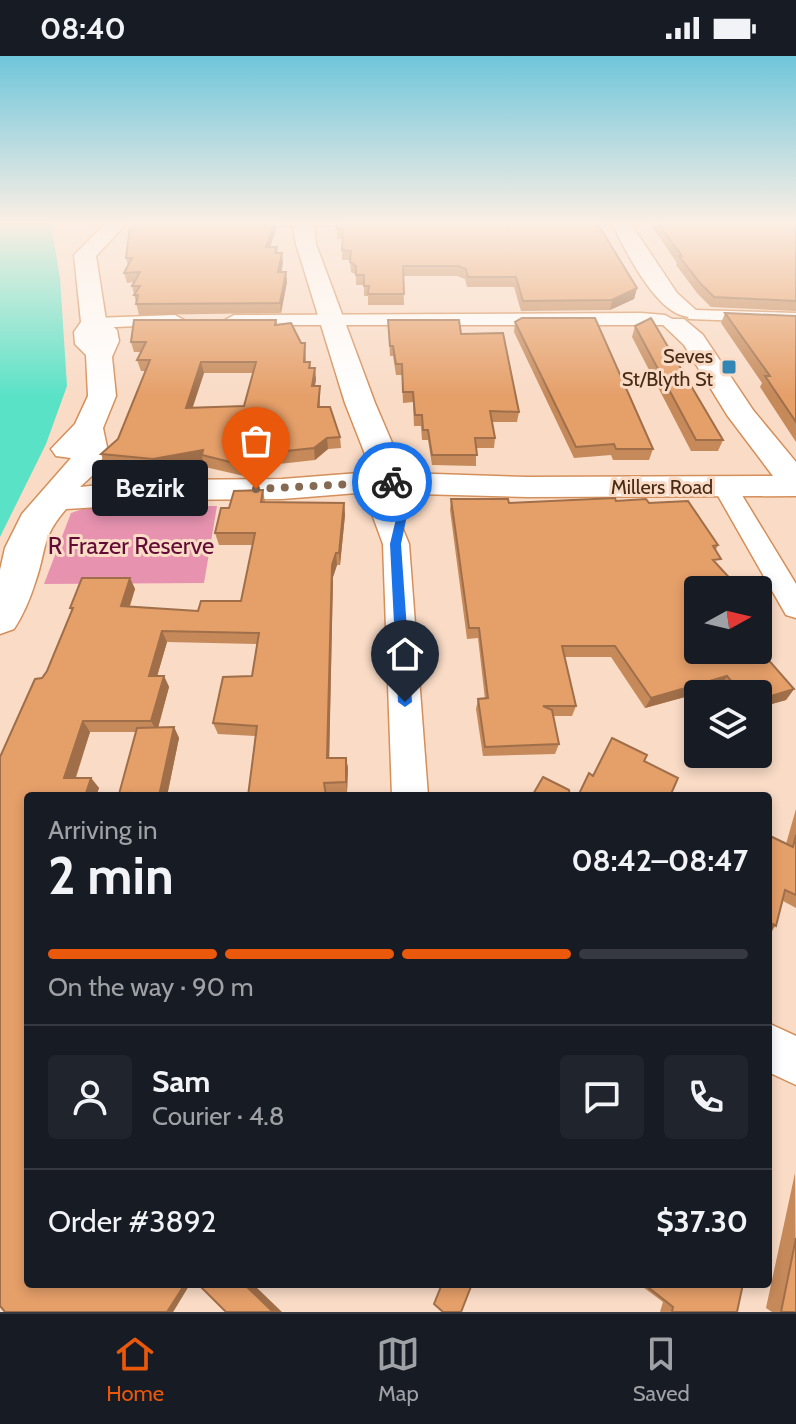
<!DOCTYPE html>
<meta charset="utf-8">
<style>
:root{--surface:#171b24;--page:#20242c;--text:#f1f3f6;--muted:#9ea1a6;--line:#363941;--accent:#ea580c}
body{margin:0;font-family:Cabin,sans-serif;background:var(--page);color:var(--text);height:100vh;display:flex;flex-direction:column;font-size:30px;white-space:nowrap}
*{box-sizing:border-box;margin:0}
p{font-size:26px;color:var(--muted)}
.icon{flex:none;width:44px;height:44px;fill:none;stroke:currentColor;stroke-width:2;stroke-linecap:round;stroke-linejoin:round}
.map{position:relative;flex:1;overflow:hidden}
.side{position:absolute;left:24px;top:736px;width:748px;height:496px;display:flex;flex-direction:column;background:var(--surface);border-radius:8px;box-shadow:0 4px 12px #0003}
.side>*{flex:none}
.needle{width:52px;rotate:82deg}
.tools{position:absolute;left:684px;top:520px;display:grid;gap:16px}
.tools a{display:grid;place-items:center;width:88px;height:88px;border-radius:8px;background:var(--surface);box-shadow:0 4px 12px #0003;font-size:40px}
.pin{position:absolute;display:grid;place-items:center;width:68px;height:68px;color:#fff;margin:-82px -34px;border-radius:50% 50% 50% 0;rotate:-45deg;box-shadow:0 0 8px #0007}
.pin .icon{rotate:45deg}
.courier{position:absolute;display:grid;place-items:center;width:80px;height:80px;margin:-40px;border:6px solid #1a73e8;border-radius:50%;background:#fff;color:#222;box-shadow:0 2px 10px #0007}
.bubble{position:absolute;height:56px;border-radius:8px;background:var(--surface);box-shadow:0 4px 12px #0003;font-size:26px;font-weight:700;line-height:56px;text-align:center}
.headline em{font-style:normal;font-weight:700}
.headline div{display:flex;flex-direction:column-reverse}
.headline{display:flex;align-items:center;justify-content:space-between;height:136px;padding:0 24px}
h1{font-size:52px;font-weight:700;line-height:60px}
.bar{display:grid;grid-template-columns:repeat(4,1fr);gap:12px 8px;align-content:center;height:96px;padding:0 24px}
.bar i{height:10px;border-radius:6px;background:var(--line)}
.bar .selected{background:var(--accent)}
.bar p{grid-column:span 4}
.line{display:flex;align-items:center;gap:20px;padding:0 24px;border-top:2px solid var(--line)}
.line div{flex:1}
.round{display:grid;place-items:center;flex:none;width:84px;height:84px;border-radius:8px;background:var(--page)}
.status{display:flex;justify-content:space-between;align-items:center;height:56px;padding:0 40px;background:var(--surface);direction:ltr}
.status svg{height:22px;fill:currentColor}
.tab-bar{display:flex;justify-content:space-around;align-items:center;height:112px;border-top:2px solid var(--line);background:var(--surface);font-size:22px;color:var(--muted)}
.tab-bar a{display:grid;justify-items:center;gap:4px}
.tab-bar .selected{color:var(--accent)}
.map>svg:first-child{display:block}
.green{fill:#e793b0}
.water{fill:#5ae2c7}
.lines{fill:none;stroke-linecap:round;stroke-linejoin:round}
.street-casing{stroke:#d48f5a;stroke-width:3}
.secondary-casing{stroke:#d48f5a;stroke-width:3}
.street{fill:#fff;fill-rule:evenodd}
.secondary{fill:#fff;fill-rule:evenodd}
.wall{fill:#c5895a;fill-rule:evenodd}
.shaded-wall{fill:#a06f4a}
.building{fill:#e59f69;stroke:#a06f4a;stroke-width:2;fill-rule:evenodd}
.route{fill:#1a73e8}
.done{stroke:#856953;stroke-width:8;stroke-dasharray:0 14.4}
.poi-dot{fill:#3186b5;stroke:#f9dbc6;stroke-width:3}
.labels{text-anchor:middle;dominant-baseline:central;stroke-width:6;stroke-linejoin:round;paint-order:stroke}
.far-poi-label{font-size:20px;fill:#472b15;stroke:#f9dbc6;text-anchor:end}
.far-street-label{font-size:20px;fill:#472b15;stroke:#f9dbc6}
.park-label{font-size:24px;fill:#620b36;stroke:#f9dbc6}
</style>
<div class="status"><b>08:40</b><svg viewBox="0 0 49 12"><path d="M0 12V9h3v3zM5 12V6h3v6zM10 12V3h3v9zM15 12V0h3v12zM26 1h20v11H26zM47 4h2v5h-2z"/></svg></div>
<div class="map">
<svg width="796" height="1256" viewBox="0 0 796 1256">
<rect width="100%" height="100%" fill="#f9dbc6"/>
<!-- green -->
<path class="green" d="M91 450H217L204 527 44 528 71 457Z"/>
<!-- water -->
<path class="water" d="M0 165 56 166 52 174 60 222 67 330 46 388 0 481Z"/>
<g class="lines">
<!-- street casing -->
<g class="street-casing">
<path id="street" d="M227 165H385L378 169 233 170 228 169Z
M695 254 796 257V267L689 263 686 259 689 255Z
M641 257 665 259 674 264 665 269H234L225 264 234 259Z
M175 259 184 264 181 268 94 272 85 267 94 262Z
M725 424 734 426 737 431 796 528V562L786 559 713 431 716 426Z
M377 431 386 434 389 439 409 488 428 740H392L383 488 365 439 368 434Z
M768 967 796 980V1029L768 1016Z"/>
</g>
<!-- secondary casing -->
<g class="secondary-casing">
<path id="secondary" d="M108 165H129L96 200 106 264 117 274 119 285 112 301 116 340 103 372 107 391 103 401 94 418 80 431 151 424 282 423 372 416 345 347 296 188 293 172 296 165H314L316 188 375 347 405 417 527 421 773 420 727 359 684 289 662 268 666 263H684L703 279 753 354 796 406V440L527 441 418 438 415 447C399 451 392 449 383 436H370L282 443 151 444 116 450 66 453C40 483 47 494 35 527 30 543 23 559 14 573L0 578V514L5 492 22 458 71 402 56 400 51 393 75 368 88 340 86 299 75 288 74 276 81 266 74 199Z
M611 165H629L677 237 697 255 694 260C660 268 623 190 611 165Z"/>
</g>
<!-- street -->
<use href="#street" class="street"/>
<!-- secondary -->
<use href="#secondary" class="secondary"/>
</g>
<!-- wall -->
<path class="wall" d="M275 165 276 173 270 191H277L278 197 283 206 281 216H286L287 226 281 257 139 259 132 230 134 226 127 227 124 217 128 210 126 202Z
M337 165 637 232 634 243 610 254 521 255 514 231H467L465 223 457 220H403L404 249H368V240H364V229H356V219L351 216 350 204H342V183H337Z
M648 165H796V255L711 251 697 237 676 209 677 207Z
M725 257 796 260V386L760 331 762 327 721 267Z
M276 264 277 268 301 287H305L306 306H310L311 312 316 323 315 330H320V351L340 381 341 392 328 393 315 404 270 409 269 420H244L205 411 203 406 157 414 105 409 101 398 118 383 145 315H141L137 304 141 296H134L131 286ZM204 317H254L244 350 192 351Z
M388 264 461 278 519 356 517 366H492L495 382 494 392H476V410L432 409 428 384H422L421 370H414L413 346 403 347 402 319H396L393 300H390Z
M515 266 653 393 649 404H613L611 399 574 402 514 276Z
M635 270 723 384 718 395H691L632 281Z
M263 434 265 446 344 447 345 459 340 509H337L333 521 329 702H346L348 712 347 736H326V740H248L255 680 218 678 213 667 223 621 252 620 257 588 167 586 157 620H164L169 631 158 671H174L179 682 167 740H121L119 738 136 676H90L76 722H91L99 732 96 740H28V1228H190L173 1256H5L0 1250V701L35 623 42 622 47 615 72 556 70 552 82 522H130L135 533 130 550 198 555 201 545H241L253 489H219L215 477 221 452H229L234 435Z
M451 443 509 447 616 445 649 447 718 489 698 534 794 633 786 644 758 652V638H726L721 631 645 652 611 601H564L576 650 572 660H553L559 688 555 698 483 700 476 653 478 643H485L478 582 467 583 450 454Z
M796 753V852L783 845 776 870 768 878V779L786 788Z
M795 1117 796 1256H772L766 1252Z
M639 1228H743L737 1256H660L663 1246Z"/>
<!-- shaded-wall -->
<path class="shaded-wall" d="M275 165 276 173 267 201 266 191Z
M282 197 283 206 280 226 278 216Z
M286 216 287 226 281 257 280 247Z
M637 232 634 243 610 254 612 244Z
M201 306 204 317 189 363 186 352Z
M315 312 316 323 313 341 312 330Z
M327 382 328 393 315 404 314 392Z
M203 394 202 399 203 406 157 414 153 403Z
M268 397 270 409 269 420 267 409Z
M344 447 345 459 340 509 339 497Z
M336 497 337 509 333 521 329 712 327 702 332 509Z
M130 522 135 533 126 561 121 550Z
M162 575 167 586 154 631 149 620Z
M768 578 760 589 758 590V581Z
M164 620 169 631 157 676 151 665Z
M727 620 721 631 645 652 651 642Z
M794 633 786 644 758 652V644Z
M83 665 90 676 72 732 64 722Z
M174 671 179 682 167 740H159Z
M346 702 348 712 347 736 346 726Z
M91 722 99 732 96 740H85Z
M185 1228H190L173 1256H167Z
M244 1228H253L282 1256H273Z"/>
<!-- building -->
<path class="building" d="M136 165H275L266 191H277L275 197H282L278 216H286L280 247 136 248 138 239H134L140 230H132L140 216 124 217 132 202H126L130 170Z
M337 165H596L637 232 612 244 523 245 516 221H468L466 213 458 210H403L404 238H368L369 230H364V219H356V210L350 206 351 195 342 194 343 173H336Z
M656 165H796V245L714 241 700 227 679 200H682Z
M725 257 796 260V366L765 320H770Z
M522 262H595L653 393H616L614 388 576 391 515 266Z
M651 262 723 384H696L635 270Z
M134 264H276L275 269 291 267 301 287H305L304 306H310L309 312H315L312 330H320L318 351H330L340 381 327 382 314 392 268 397 267 409H242L202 399 203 394 153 403 101 398 118 383 150 304H137L146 286H131ZM201 306H256L244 350 186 352Z
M388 264H459L461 278 503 277 519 356 490 355 495 382H475L477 399H432L428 374H423L422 359H415L413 336H403L402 308H396L393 290H390Z
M263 434 261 446 344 447 339 497H336L332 509 327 702H346V726L324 727 326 740H248L257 670 213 667 223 621 252 620 259 577 162 575 149 620H164L151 665H83L64 722H91L85 740H28V1228H185L167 1256H5L0 1250V701L35 623 42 622 47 615 73 552H70L82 522H130L121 550 198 555 201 545H241L255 477H215L221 452H229L234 435Z
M615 442 616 445 646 443 649 447 688 445 718 489 713 490 721 503 713 504 736 529 726 532 728 534H698V594H758V592L794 633 758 644V638H752L749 635 741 637 727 620 651 642 615 590H562L576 650H543L552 654 559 688 485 691 478 643 488 642 479 572H469L451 443H508L509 447Z
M758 568 768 578 758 581Z
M174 671 159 740H129L130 737 119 738 137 672Z
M612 682 647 699 644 705 678 722 671 738 675 740H578L589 717 593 720Z
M543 721 569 734 570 740H532Z
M768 779 793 791 796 779V839L785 834 776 870 773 868 771 876 768 874Z
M796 1182V1256H781Z
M198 1228H244L273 1256H226Z
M442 1228H472L461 1256H443L434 1248Z
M644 1228H743L737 1256H672L673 1251Z"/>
<!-- sky -->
<linearGradient id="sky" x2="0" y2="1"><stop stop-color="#6fc6db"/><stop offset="0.49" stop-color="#fcefe5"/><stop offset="1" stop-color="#fcefe5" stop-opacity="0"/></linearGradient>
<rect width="796" height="340" fill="url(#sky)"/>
<!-- route -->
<path class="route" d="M392 423 408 440 409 450 401 488 412 646 405 651 398 646 390 488 399 450 398 440 387 426Z"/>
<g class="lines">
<!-- done -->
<path class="done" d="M256 433 392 426"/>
</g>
<!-- markers -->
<rect class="poi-dot" x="721" y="303" width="16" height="16" rx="4"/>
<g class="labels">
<!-- far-poi labels -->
<g class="far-poi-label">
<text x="713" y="300">Seves<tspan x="713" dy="23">St/Blyth St</tspan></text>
</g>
<!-- far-street labels -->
<g class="far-street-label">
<text x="662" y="431">Millers Road</text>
</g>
<!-- park labels -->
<g class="park-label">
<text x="131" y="489">R Frazer Reserve</text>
</g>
</g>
</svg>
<div class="tools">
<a><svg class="needle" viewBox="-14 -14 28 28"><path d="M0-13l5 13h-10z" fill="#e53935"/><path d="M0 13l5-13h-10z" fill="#9ea1a6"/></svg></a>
<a><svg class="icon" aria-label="layers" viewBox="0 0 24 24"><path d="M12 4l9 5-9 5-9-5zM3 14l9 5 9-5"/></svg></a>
</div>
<div class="pin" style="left:256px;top:433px;background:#ea580c"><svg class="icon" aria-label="bag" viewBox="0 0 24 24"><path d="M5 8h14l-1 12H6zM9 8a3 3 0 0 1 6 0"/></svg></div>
<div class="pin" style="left:405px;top:646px;background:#1f2937"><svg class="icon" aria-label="home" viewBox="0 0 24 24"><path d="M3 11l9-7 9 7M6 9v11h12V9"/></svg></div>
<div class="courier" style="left:392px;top:426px"><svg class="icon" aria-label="bike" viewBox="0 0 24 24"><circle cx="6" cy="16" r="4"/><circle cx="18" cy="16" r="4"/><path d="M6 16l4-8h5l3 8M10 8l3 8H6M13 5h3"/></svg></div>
<div class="bubble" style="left:92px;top:404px;width:116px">Bezirk</div>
<section class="side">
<div class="headline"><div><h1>2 min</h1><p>Arriving in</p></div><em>08:42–08:47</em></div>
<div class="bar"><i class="selected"></i><i class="selected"></i><i class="selected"></i><i></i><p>On the way · 90 m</p></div>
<div class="line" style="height:144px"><a class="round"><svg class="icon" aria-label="person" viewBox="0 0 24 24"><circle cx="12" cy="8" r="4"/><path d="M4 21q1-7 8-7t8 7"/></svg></a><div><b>Sam</b><p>Courier · 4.8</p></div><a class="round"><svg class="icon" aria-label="chat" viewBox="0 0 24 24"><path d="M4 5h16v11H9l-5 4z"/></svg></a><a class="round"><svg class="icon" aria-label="phone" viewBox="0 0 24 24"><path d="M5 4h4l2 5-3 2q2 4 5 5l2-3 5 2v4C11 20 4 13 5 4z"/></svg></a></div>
<div class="line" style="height:104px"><div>Order #3892</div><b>$37.30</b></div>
</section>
</div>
<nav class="tab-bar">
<a class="selected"><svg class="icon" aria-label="home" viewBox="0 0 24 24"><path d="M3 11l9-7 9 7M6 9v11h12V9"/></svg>Home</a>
<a><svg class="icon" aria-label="map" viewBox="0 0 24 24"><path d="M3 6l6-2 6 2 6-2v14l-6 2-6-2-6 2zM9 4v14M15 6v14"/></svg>Map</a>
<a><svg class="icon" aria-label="saved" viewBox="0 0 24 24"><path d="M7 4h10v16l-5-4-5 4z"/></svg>Saved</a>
</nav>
